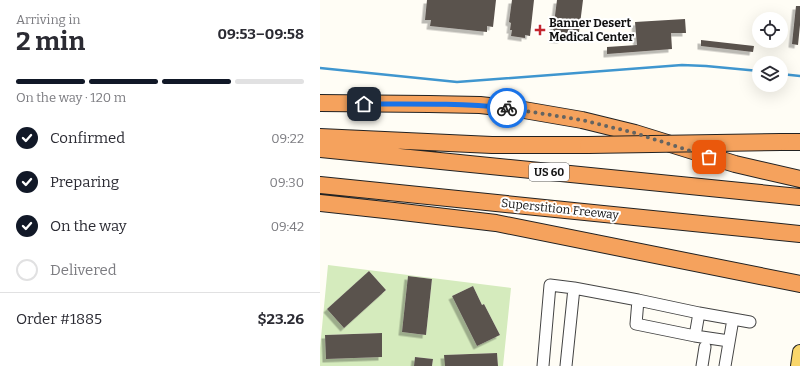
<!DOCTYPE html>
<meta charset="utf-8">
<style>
:root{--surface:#fff;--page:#f7f7f7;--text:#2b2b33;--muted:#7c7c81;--line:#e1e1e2;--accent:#111827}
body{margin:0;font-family:Bitter,serif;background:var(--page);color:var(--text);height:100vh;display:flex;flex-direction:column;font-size:15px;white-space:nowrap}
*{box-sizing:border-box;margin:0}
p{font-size:13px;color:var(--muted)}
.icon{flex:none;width:22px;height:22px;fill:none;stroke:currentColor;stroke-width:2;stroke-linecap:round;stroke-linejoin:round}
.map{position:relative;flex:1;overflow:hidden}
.details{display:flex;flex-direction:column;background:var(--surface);width:320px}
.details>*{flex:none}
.buttons{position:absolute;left:432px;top:12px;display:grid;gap:8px}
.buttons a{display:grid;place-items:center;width:36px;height:36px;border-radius:50%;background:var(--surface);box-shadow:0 4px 16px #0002;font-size:20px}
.pin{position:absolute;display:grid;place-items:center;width:34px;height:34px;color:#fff;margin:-17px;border-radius:8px;box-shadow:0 2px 6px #0006}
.courier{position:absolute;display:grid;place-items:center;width:40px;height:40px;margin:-20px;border:3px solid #1a73e8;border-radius:50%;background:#fff;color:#222;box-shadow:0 1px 5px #0007}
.overview em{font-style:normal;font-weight:700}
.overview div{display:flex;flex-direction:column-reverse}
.overview{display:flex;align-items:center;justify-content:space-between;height:68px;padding:0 16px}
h1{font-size:26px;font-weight:700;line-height:30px}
.bar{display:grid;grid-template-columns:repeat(4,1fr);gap:6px 4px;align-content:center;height:48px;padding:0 16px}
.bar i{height:5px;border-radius:3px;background:var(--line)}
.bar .selected{background:var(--accent)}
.bar p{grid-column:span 4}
.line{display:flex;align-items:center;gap:10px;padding:0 16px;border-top:1px solid var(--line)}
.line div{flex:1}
ol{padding:0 16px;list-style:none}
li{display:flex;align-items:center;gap:12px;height:44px}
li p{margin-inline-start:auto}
li .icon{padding:4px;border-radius:50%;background:var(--accent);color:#fff;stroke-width:4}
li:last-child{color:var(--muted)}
li i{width:22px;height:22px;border:2px solid var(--line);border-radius:50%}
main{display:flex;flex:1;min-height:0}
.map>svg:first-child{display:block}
.green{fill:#d5ebbd;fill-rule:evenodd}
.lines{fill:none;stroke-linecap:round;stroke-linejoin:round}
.stream{stroke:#3f96cf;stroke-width:2.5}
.building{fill:#5a524d;filter:url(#shadow)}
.minor-casing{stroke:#444;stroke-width:13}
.major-casing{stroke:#222;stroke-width:16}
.highway-casing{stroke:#222;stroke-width:18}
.minor{stroke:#fff;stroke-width:11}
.major{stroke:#f9d66b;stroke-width:14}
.highway{stroke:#f5a25d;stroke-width:16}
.highway-bridge-casing{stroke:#222;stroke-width:18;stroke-linecap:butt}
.highway-bridge{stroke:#f5a25d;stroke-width:16}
.done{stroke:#646461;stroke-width:4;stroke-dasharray:0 7.2}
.route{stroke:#1a73e8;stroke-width:5}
.poi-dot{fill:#c4262e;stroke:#fff;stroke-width:1.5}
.labels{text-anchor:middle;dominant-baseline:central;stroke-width:4;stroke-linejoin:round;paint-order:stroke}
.shield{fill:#fff;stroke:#585858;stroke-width:1}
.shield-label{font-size:11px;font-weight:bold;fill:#111}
.poi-label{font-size:12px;font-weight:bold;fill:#111;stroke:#fff;text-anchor:start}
.street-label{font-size:12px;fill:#111;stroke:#fff}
</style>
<main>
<section class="details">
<div class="overview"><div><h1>2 min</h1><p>Arriving in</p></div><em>09:53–09:58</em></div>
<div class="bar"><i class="selected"></i><i class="selected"></i><i class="selected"></i><i></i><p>On the way · 120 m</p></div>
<ol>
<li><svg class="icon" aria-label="check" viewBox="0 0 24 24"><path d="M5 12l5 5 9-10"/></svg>Confirmed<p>09:22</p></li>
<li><svg class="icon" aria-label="check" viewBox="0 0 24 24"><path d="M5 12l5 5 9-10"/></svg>Preparing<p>09:30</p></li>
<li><svg class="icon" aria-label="check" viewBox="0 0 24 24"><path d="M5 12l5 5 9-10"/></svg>On the way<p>09:42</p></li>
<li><i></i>Delivered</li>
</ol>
<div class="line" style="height:52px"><div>Order #1885</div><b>$23.26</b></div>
</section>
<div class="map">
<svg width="480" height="366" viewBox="0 0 480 366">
<defs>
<filter id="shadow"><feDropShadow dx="-3.5" dy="3.5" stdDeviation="0" flood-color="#0004"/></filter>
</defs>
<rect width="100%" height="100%" fill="#fffdf5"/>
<!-- green -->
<path class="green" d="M8 265 191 288 183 366H178L177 353 125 355V366H112L113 359 95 357 94 366H0V348ZM49 271 66 290 24 328 7 309ZM88 276 112 279 106 335 82 332ZM153 286 162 305 164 304 180 335 157 346 132 296ZM61 333 62 357 6 359 5 335Z"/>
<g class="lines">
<!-- stream -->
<path class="stream" d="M0 68 137 82 362 65 386 66 439 71
M461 74 480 76"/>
</g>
<!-- building -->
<path class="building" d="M107 0H176L173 27 167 26V32L110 26 111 20H105Z
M192 0H214L210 36 205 35V38L191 36 192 30H190L191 23 189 22Z
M237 0H263L259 32H258L257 38 243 37 241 40 232 39Z
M476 6H480V25L478 45 472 44Z
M365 19 366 33H351L352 49 287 54V47L317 45 315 22Z
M381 40 434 46 433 52 381 46Z
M49 271 66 290 24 328 7 309Z
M88 276 112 279 106 335 82 332Z
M153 286 162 305 164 304 180 335 157 346 132 296Z
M62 333V357L6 359 5 335Z
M177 353 178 366H125L124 355Z
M95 357 113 359 112 366H94Z"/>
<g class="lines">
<!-- minor casing -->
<g class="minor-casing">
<path id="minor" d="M254 288 318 300
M413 319 430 322
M375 336 316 324 318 300 379 313
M223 366 230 285 254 288 246 366
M382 366 385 347
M405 366 413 319 379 313 375 336 409 341"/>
</g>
<!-- major casing -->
<g class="major-casing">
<path id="major" d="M478 366 480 352"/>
</g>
<!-- highway casing -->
<g class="highway-casing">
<path id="highway" d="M0 103 109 104 160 105 204 110 262 120 315 133 415 164 480 179
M0 137 172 145H268
M461 142H480
M0 149 480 197
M0 185 480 234
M0 203 74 211 176 223 480 284"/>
</g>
<!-- minor -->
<use href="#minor" class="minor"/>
<!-- major -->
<use href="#major" class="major"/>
<!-- highway -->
<use href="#highway" class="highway"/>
<!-- highway-bridge casing -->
<g class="highway-bridge-casing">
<path id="highway-bridge" d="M268 145 461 142"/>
</g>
<!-- highway-bridge -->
<use href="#highway-bridge" class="highway-bridge"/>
</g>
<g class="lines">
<!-- done -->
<path class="done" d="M187 108 262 120 315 133 389 157"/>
<!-- route -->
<path class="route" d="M44 104C92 104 140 103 187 108"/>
</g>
<!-- markers -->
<path class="poi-dot" d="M218 24h4v4h4v4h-4v4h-4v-4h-4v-4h4z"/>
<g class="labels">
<!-- shield labels -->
<rect class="shield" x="209" y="163" width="40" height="18" rx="3"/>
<g class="shield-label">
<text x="229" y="172">US 60</text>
</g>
<!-- poi labels -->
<g class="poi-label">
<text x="229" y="23">Banner Desert<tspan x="229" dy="14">Medical Center</tspan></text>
</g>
<!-- street labels -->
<g class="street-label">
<text transform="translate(240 209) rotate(6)">Superstition Freeway</text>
</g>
</g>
</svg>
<div class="buttons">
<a><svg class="icon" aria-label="locate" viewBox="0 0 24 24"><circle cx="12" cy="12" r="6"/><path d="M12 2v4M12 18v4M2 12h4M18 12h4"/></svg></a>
<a><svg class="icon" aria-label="layers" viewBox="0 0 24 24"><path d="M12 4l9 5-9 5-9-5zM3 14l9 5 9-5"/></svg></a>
</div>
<div class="pin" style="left:389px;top:157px;background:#ea580c"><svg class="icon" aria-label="bag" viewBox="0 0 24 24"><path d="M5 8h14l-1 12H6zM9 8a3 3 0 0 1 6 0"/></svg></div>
<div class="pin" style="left:44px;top:104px;background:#1f2937"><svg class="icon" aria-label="home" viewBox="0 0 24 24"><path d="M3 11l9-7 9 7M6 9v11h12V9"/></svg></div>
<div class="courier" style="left:187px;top:108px"><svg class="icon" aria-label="bike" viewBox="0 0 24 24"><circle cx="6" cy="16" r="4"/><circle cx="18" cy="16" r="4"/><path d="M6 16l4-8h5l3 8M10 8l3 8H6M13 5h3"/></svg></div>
</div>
</main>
